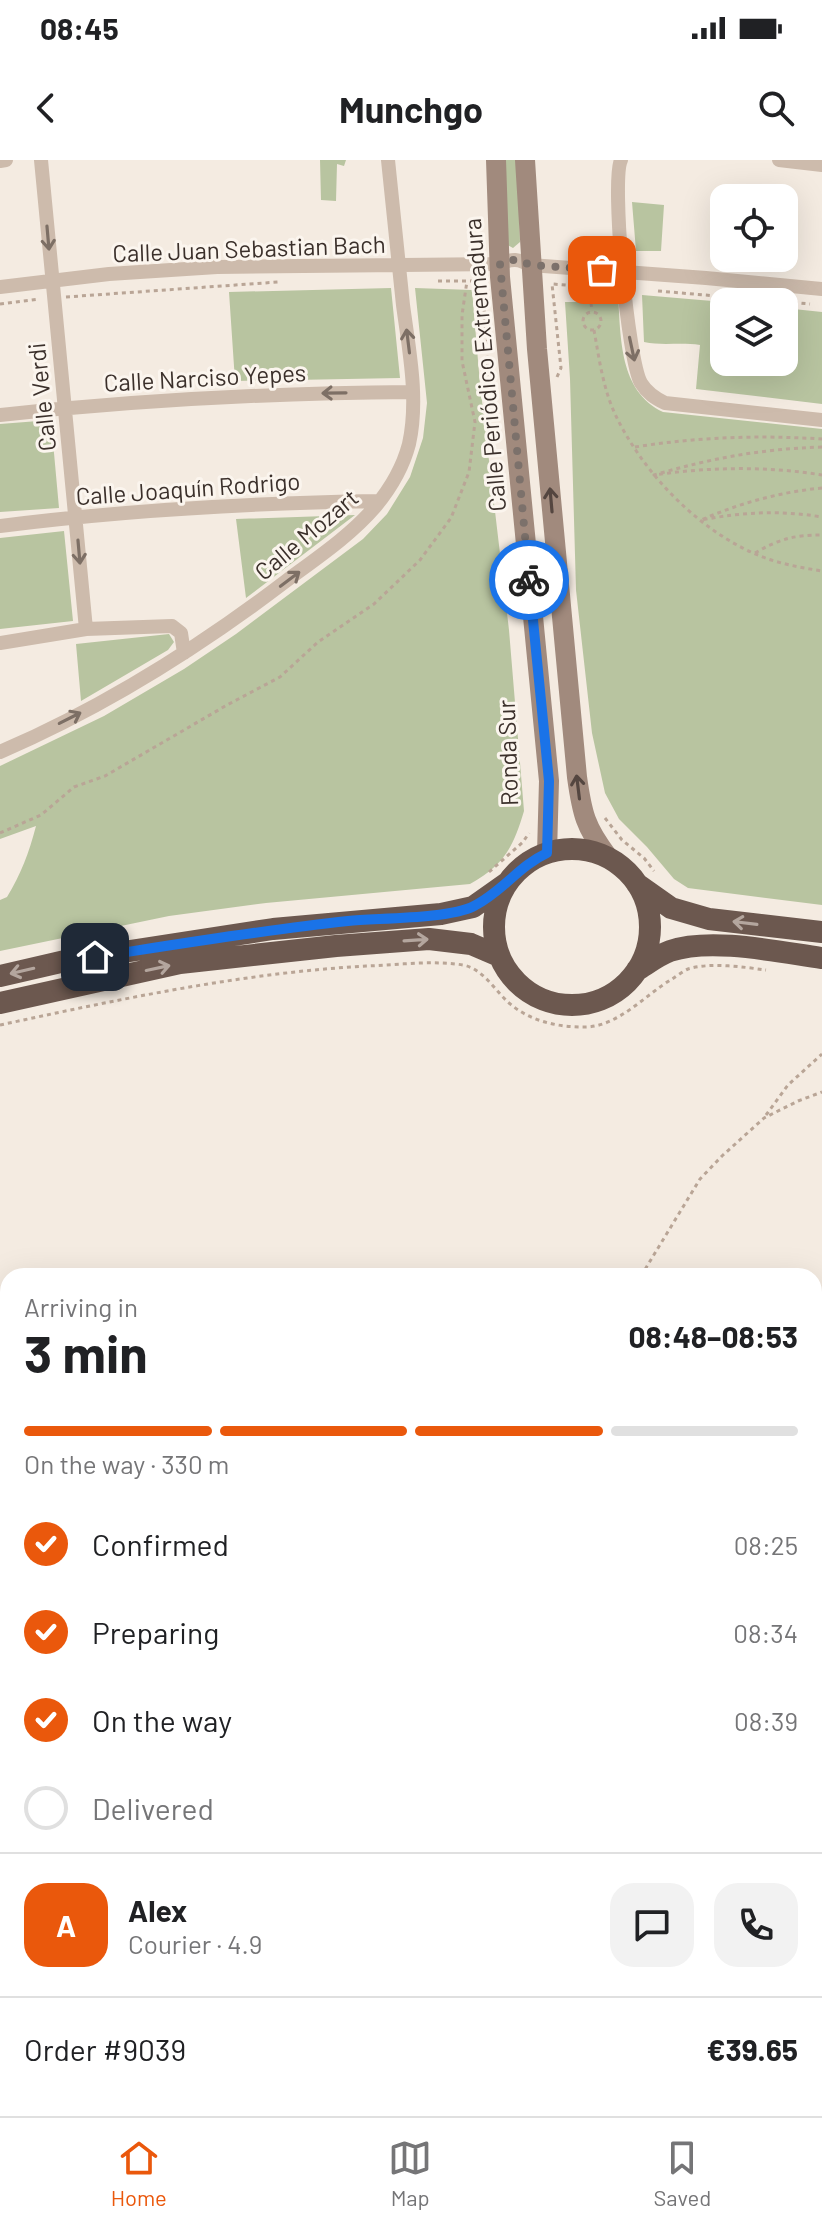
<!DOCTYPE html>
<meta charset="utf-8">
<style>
:root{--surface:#fff;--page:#f2f2f2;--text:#202124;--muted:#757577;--line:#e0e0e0;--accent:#ea580c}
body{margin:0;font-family:Barlow,sans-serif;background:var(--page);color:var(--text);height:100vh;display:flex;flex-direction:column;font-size:30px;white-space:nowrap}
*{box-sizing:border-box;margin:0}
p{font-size:26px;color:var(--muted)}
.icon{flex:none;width:44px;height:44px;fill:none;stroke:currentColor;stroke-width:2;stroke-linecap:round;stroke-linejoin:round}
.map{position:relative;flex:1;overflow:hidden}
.panel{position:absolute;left:0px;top:1108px;width:822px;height:848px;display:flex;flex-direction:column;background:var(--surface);border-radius:24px 24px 0 0;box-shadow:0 8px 32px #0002}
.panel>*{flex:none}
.buttons{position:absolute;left:710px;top:24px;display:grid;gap:16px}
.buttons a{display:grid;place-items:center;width:88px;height:88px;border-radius:16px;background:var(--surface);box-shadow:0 8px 32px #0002;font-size:40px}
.pin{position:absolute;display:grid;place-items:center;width:68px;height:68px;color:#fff;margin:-34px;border-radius:16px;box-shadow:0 4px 12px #0006}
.courier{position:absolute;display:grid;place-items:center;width:80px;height:80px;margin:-40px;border:6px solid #1a73e8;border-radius:50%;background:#fff;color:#222;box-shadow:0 2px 10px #0007}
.headline em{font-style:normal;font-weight:700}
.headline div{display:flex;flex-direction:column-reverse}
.headline{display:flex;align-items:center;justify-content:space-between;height:136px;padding:0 24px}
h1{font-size:52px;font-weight:700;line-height:60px}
.bar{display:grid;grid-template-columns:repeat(4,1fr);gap:12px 8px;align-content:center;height:96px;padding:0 24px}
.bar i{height:10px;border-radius:6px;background:var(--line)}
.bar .selected{background:var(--accent)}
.bar p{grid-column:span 4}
.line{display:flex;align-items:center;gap:20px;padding:0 24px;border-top:2px solid var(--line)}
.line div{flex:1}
.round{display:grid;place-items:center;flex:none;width:84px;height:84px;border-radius:24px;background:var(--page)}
ol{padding:0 24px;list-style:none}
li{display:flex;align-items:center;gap:24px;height:88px}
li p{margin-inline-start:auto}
li .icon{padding:8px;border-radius:50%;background:var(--accent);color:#fff;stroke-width:4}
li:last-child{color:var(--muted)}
li i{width:44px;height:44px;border:4px solid var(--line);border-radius:50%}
.status{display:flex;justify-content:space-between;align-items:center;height:56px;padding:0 40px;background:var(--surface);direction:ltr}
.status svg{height:22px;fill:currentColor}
header{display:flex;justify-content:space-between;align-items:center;height:104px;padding:0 24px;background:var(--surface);font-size:36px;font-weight:700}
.dock{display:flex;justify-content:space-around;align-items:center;height:112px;border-top:2px solid var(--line);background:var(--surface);font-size:22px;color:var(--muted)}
.dock a{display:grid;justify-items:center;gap:4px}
.dock .selected{color:var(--accent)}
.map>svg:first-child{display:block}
.green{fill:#b8c4a0}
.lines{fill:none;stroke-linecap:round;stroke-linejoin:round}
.path{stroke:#b9a596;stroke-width:3;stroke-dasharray:4 4;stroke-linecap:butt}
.service{stroke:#cdbbac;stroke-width:7}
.minor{stroke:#cdbbac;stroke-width:14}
.secondary{stroke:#a18a7d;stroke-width:20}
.trunk{stroke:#6c584f;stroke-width:22}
.oneway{stroke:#7d6f65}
.oneway2{stroke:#544640}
.oneway3{stroke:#b4a69e}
.done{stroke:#7c716b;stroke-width:8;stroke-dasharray:0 14.4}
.route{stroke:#1a73e8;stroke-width:10}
.labels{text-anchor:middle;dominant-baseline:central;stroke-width:6;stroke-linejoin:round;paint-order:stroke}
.street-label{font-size:24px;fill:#3b302b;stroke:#fbf5ee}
</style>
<div class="status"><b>08:45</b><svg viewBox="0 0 49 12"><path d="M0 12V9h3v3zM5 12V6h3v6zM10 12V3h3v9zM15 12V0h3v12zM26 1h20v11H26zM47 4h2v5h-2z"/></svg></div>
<header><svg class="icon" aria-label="back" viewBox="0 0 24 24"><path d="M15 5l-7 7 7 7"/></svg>Munchgo<svg class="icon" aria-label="search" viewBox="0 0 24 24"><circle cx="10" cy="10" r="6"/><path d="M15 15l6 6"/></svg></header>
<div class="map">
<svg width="822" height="1956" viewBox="0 0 822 1956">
<rect width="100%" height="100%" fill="#f4ebe1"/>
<!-- green -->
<path class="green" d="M320 0H346L344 6 337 4 336 41 321 40Z
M503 0H518L520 82 513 88 506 84Z
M632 42 664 45 661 91H636Z
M391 128 400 218 235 221 229 132Z
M415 128 472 130 480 224 509 470 524 651C513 688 504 705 470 724L266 743 169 756 0 791V740L7 737C21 714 29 693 36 666L0 679V606L104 556 184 509 236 474 363 379 387 354 410 317 423 278 427 243Z
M581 133 618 136C621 178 619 231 663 252L822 269V745L688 728 674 719 647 687 619 659 605 633 592 573 576 430 570 219 565 142H582Z
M642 135 724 142V202H784V148L822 152V244L696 229 700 185C681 182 662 186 644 182Z
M51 260 59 348 0 352V264Z
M355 355 246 438 236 359Z
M64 371 73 461 0 469V378Z
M169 474 174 482 168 490 81 541 76 484Z"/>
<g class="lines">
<!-- path -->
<path class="path" d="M438 121H482
M589 127 592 151
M658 131 810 144
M66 137 278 122
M0 144 39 139
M484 148 488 214 491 220
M583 161a9 9 0 1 1 18 0a9 9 0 1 1-18 0Z
M594 170C599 198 603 228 615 254 644 315 703 376 768 399 786 405 804 408 822 411
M557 217 561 208 552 124 610 128
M635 287C698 277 758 275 822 279
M822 287C761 289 712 298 654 315 709 307 767 306 822 315
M822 328C780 332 740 343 701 360 744 352 779 350 822 357
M755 393C779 379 794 375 822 375
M605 658 622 680 644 698 654 711
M0 673 41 655 74 627 105 616 227 545 280 517 318 482 374 444 420 400 451 358 469 312 475 262 462 201V155L467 121
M489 712 523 682 529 673
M0 865C121 839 242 813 366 806 398 805 432 800 463 805 485 809 497 835 514 847 534 862 559 867 583 867 617 868 645 835 672 819 677 816 683 811 688 809 711 802 743 807 766 810
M766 955 788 925 822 894
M641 1116 700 1019 722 996 764 958 798 941 822 932
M814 1671 822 1663
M814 1721 822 1732
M0 1728 8 1718
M571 1948 574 1956"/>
<!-- service -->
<path class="service" d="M0 1308 8 1318"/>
<!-- minor -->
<path class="minor" d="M41 0 86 469
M621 0C611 21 628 201 641 223 647 233 655 238 665 243L822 260
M779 0 822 5
M0 1 6 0
M0 127 109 114 217 107 500 104C512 98 519 99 530 105L706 118 822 129
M0 255C137 240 274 233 412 232
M0 366C126 350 252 343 379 341
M0 483 86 469 172 466 181 473 184 493
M0 592C102 548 198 488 286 421 317 398 350 376 375 347 390 329 403 307 409 284 419 239 409 190 403 145 398 97 393 48 388 0"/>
<!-- secondary -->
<path class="secondary" d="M496 0 500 117 549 621 547 693
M525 0 537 189 577 617C582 653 585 667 608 697"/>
<!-- trunk -->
<path class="trunk" d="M494 767a78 78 0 1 1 156 0a78 78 0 1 1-156 0Z
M637 724 671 748 709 759 822 772
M637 810C647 804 659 795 670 791 711 777 779 792 822 798
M0 816 65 801 273 769 441 754 473 747 507 723
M0 843 180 803 336 786 429 779 471 784 499 796"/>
</g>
<!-- one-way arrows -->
<defs><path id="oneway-shaft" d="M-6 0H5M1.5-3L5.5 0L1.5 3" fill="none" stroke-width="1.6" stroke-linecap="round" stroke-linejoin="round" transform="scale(2)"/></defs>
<g class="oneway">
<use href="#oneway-shaft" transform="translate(48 78) rotate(85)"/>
<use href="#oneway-shaft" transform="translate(408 181) rotate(-97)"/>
<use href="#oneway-shaft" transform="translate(632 189) rotate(78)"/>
<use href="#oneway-shaft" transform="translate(334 233) rotate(179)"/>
<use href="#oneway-shaft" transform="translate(79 392) rotate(85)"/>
<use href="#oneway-shaft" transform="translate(290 419) rotate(-37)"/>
<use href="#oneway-shaft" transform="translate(70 558) rotate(-27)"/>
</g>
<g class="oneway2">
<use href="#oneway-shaft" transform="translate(551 340) rotate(-95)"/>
<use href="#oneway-shaft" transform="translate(578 627) rotate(-97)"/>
</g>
<g class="oneway3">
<use href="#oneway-shaft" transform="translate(745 763) rotate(-173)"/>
<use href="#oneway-shaft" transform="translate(416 780) rotate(-4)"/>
<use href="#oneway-shaft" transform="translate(158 808) rotate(-12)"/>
<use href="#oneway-shaft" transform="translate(22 811) rotate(167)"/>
</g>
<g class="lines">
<!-- done -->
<path class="done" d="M529 420 500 104C512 98 519 99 530 105L602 110"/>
<!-- route -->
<path class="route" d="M95 797C179 784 263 770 348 761 379 758 449 759 474 746 502 732 519 706 547 693L549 621 529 420"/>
</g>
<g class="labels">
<!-- street labels -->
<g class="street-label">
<text transform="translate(249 88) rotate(-2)">Calle Juan Sebastian Bach</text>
<text transform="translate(484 205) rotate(-95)">Calle Periódico Extremadura</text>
<text transform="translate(205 217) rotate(-3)">Calle Narciso Yepes</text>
<text transform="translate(41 237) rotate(-96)">Calle Verdi</text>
<text transform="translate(188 328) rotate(-4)">Calle Joaquín Rodrigo</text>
<text transform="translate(306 374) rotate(-40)">Calle Mozart</text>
<text transform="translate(507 593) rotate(-92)">Ronda Sur</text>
</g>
</g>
</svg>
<div class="buttons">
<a><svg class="icon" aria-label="locate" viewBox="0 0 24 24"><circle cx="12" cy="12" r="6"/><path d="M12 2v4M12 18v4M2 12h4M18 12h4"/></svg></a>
<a><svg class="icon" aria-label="layers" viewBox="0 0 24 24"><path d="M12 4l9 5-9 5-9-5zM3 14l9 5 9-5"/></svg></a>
</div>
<div class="pin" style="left:602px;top:110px;background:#ea580c"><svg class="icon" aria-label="bag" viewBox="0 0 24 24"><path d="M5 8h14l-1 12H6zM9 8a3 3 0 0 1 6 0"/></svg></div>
<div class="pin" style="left:95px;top:797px;background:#1f2937"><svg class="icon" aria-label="home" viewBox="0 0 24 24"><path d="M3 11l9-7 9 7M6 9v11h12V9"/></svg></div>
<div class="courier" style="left:529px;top:420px"><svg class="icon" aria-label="bike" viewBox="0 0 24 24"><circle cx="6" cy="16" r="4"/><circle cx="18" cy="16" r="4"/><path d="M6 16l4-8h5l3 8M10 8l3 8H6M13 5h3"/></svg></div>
<section class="panel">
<div class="headline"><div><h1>3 min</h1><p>Arriving in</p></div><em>08:48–08:53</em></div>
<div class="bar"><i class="selected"></i><i class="selected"></i><i class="selected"></i><i></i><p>On the way · 330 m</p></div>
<ol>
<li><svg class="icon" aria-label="check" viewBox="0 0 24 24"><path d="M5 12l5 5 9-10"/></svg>Confirmed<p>08:25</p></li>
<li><svg class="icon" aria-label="check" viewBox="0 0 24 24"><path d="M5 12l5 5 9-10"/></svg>Preparing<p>08:34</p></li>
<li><svg class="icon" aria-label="check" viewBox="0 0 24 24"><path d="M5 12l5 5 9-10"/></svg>On the way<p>08:39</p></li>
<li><i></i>Delivered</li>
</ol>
<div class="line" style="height:144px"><b class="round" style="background:var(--accent);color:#fff">A</b><div><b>Alex</b><p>Courier · 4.9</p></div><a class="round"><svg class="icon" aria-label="chat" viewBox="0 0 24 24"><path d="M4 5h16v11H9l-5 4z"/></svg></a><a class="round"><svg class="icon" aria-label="phone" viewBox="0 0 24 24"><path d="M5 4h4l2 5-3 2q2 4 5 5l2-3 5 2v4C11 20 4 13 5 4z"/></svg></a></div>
<div class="line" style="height:104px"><div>Order #9039</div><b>€39.65</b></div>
</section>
</div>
<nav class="dock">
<a class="selected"><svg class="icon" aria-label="home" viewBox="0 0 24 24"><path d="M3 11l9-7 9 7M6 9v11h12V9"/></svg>Home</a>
<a><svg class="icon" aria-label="map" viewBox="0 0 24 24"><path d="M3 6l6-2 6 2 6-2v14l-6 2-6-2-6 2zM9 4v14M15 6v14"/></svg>Map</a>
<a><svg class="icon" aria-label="saved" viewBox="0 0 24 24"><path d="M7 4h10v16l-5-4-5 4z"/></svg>Saved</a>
</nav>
